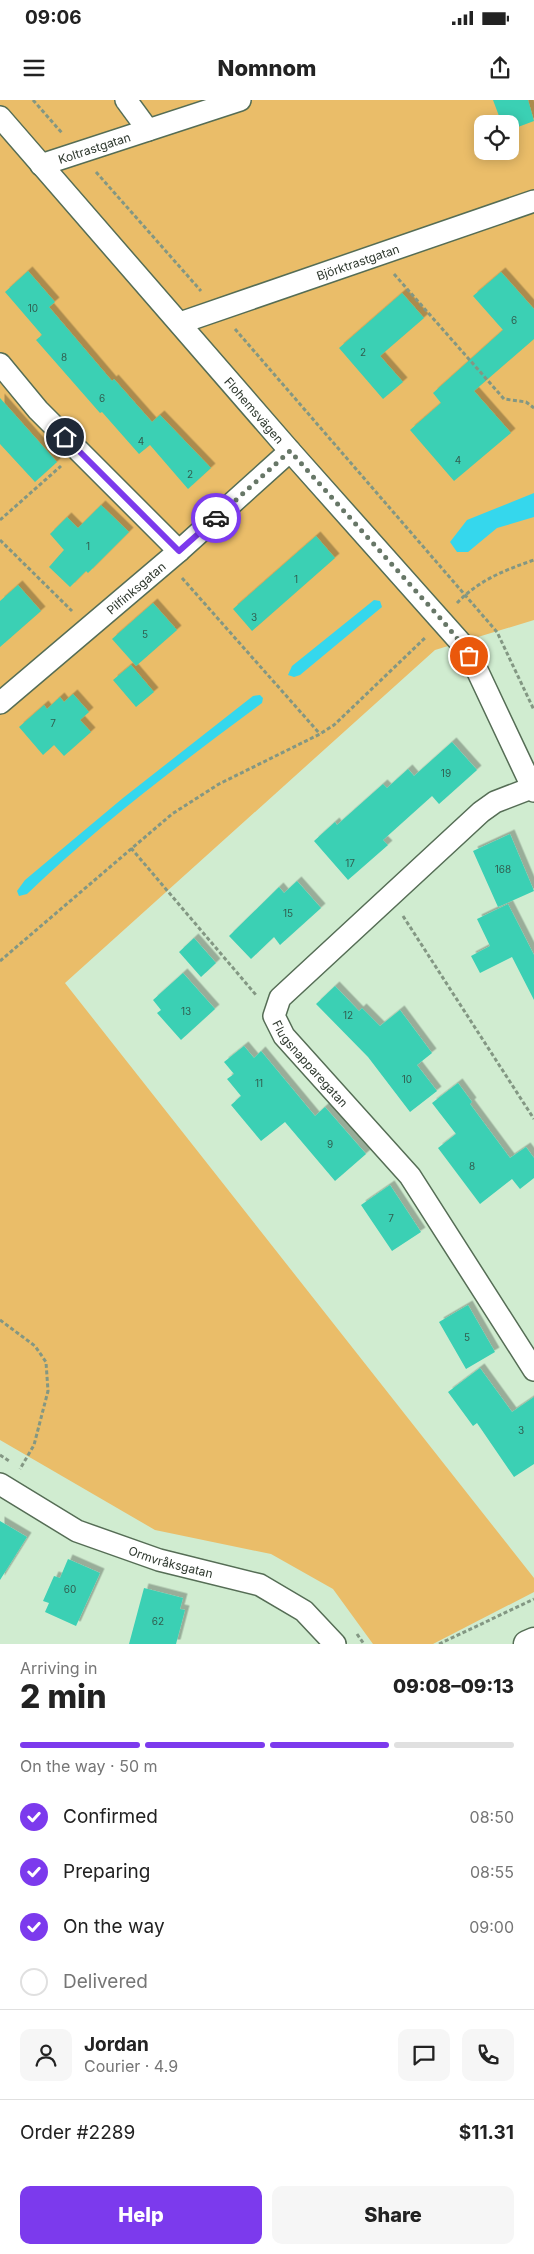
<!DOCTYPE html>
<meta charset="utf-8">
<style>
:root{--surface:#fff;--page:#f6f6f6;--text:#222;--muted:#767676;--line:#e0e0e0;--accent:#7c3aed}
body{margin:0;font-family:Inter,sans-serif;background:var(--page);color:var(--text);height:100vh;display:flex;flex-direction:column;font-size:19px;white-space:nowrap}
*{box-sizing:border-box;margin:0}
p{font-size:16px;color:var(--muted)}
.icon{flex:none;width:28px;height:28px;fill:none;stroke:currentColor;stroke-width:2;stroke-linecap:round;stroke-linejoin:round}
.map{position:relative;height:1544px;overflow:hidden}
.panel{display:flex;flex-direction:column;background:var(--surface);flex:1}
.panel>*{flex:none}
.controls{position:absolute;left:474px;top:15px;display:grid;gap:10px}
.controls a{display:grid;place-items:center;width:45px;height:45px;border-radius:10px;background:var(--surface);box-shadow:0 2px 12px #0003;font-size:25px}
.pin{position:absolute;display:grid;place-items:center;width:42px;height:42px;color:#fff;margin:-21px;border:2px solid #fff;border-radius:50%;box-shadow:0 1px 5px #0007}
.courier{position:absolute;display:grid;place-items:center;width:50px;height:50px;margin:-25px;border:4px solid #7c3aed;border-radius:50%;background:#fff;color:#222;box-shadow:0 1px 6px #0007}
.headline em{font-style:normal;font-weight:800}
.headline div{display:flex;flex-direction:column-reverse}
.headline{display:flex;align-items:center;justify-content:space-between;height:85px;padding:0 20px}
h1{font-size:32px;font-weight:800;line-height:38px}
.bar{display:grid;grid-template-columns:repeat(4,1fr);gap:8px 5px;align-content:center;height:60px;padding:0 20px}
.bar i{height:6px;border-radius:4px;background:var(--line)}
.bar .current{background:var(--accent)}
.bar p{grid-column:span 4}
.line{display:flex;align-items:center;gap:12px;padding:0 20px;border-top:1px solid var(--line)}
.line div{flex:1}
.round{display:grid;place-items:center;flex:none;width:52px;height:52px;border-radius:10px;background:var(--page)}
ol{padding:0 20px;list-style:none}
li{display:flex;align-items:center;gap:15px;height:55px}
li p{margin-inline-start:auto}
li .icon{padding:5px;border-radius:50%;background:var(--accent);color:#fff;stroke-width:4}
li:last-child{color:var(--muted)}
li i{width:28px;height:28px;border:2px solid var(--line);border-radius:50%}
.action{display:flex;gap:10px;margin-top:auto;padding:10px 20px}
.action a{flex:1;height:58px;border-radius:10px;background:var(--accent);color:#fff;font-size:20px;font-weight:800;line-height:58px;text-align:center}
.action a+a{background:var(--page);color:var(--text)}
.status{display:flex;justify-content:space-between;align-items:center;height:35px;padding:0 25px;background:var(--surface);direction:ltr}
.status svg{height:14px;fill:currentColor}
header{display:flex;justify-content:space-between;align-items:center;height:65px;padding:0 20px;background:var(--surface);font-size:22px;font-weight:800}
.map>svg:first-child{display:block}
.green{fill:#eabd69;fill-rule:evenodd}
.water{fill:#35d7ed}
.building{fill:#3bd0b4;filter:url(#shadow)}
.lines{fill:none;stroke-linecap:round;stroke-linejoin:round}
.minor-casing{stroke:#556d55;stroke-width:24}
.tertiary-casing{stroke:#556d55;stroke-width:29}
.path{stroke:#839783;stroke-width:3;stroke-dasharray:4 2.5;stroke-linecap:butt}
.minor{stroke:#fff;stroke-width:21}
.tertiary{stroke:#fff;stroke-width:26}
.done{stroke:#677767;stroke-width:5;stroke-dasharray:0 9}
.route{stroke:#7c3aed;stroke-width:6}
.labels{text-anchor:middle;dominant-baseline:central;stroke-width:5;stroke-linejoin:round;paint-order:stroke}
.number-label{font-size:10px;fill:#315e50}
.street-label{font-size:12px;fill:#2e382e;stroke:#d0ecd0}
</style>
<div class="status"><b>09:06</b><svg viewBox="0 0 49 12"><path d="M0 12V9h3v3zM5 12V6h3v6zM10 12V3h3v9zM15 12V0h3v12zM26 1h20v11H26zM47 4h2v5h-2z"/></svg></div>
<header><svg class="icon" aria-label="menu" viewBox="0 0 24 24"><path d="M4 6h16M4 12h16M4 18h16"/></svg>Nomnom<svg class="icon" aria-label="share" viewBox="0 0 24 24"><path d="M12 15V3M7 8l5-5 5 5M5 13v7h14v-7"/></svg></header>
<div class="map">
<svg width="534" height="1544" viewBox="0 0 534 1544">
<defs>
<filter id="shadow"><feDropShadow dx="4.5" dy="-4.5" stdDeviation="0" flood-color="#0004"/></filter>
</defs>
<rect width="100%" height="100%" fill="#d0ecd0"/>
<!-- green -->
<path class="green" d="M0 0H534V520L435 550 65 883 534 1478V1492L433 1544H373L333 1489 271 1454 155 1430 0 1340ZM482 24H510V51H482Z"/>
<!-- water -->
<path class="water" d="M534 393V417L497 428 468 452H457L450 442 467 420Z
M374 500 380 501 382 507 300 575 294 577 288 575 292 566Z
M260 595 263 598 262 603C181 663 100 724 27 794L19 796 17 791 25 780 123 698 253 596Z"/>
<!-- building -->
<path class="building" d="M493 0H528L534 21 510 30V24H502Z
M28 171 55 202 49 207 112 281 114 279 152 322 160 315 211 368 188 389 150 345 139 354 102 312 100 313 36 240 42 235 5 192Z
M501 172 534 209V239L474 291 511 333 454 381 410 330 441 303 433 293 503 230 473 196Z
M402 193 424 218 380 256 403 282 383 299 339 248Z
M0 298 57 362 35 382 0 344Z
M101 405 129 432 88 473 86 471 70 487 49 467 64 450 50 434 67 417 78 428Z
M316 436 335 458 252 531 233 509Z
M18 485 41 511 0 547V501Z
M153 503 177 530 136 566 112 539Z
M131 565 154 592 136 607 113 580Z
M73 594 89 612 80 620 91 632 64 656 54 645 43 655 19 627 44 605 47 609 60 597 64 602Z
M452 642 477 670 439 704 432 696 383 740 388 745 348 780 314 741 335 722 337 725 383 684 387 688 408 669 414 676Z
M510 734 534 791 498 807 473 751Z
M297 781 321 808 280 845 274 837 251 859 229 836 279 787 284 793Z
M508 804 534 855V900L512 857 480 873 471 856 490 846 477 819Z
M194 838 216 863 201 877 179 852Z
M183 873 215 909 181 940 157 913 161 910 153 900Z
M335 886 359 911 362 908 380 926 400 910 432 953 417 965 437 991 410 1012 368 957 316 904Z
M244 946 254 958 261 951 315 1016 325 1007 366 1054 335 1081 285 1022 261 1041 231 1005 241 996 227 979 234 974 224 962Z
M458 983 472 1002 470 1004 510 1058 526 1047 534 1058V1078L520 1089 512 1079 480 1104 438 1048 456 1034 432 1003Z
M390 1085 421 1132 392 1151 361 1105Z
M468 1205 495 1252 466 1269 439 1222Z
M480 1268 512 1312 534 1297V1364L514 1377 477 1323 473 1326 448 1292Z
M0 1421 27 1437 0 1480Z
M68 1459 100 1473 76 1526 45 1512 49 1503 43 1501 54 1476 60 1478Z
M144 1488 183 1498 180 1509 185 1510 176 1544H129Z"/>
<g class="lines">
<!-- minor casing -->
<g class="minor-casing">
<g id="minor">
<path d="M126 0 148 30"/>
<path id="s1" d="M0 17 290 351 461 543 477 570 534 691"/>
<path id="s2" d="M41 65 240 0"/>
<path id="s3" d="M180 223 534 101"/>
<path d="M0 264 38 310 179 451"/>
<path id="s4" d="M0 603 179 451 290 351"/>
<path id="s5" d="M534 687 495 702 481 712 280 898 274 916 284 936 410 1076 534 1270"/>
<path id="s6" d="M0 1384 77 1431 159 1460 260 1485 304 1511 335 1544"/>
</g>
</g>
<!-- tertiary casing -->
<g class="tertiary-casing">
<path id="tertiary" d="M527 1544 534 1541"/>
</g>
<!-- path -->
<path class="path" d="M33 0 62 33
M96 72 201 191
M394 174 504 299 526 302 534 308
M235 229 497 532 534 610
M0 420 61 366
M0 440 72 511
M182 478 320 634
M457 503C479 480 505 470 534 460
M131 748 256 895
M403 816 534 1019
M0 861 172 714 219 684 320 634 334 625 426 537
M0 1220 35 1246 46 1262 48 1291 34 1345 20 1369
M0 1355 9 1361
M357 1534 364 1544
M439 1544 534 1499"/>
<!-- minor -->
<use href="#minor" class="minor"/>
<!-- tertiary -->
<use href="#tertiary" class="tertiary"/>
</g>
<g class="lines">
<!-- done -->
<path class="done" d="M216 418 290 351 441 519 461 543 469 556"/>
<!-- route -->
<path class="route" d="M65 337 179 451 216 418"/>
</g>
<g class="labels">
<!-- number labels -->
<g class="number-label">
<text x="33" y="208">10</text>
<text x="514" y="220">6</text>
<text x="363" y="252">2</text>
<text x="64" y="257">8</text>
<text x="102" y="298">6</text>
<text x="141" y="341">4</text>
<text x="458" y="360">4</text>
<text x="190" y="374">2</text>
<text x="88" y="446">1</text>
<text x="296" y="479">1</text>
<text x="254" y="517">3</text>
<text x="145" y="534">5</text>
<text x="53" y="623">7</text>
<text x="446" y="673">19</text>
<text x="350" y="763">17</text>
<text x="503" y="769">168</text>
<text x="288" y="813">15</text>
<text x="186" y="911">13</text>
<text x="348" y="915">12</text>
<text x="407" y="979">10</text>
<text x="259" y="983">11</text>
<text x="330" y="1044">9</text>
<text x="472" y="1066">8</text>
<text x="391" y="1118">7</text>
<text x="467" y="1237">5</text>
<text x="521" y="1330">3</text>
<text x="70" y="1489">60</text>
<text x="158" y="1521">62</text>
</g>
<!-- street labels -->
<g class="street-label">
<text stroke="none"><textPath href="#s2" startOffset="56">Koltrastgatan</textPath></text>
<text stroke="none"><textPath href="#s3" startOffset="188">Björktrastgatan</textPath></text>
<text stroke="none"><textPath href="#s1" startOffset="388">Flohemsvägen</textPath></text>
<text stroke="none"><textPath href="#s4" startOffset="178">Pilfinksgatan</textPath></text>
<text stroke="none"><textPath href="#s5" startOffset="412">Flugsnapparegatan</textPath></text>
<text stroke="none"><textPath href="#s6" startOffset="189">Ormvråksgatan</textPath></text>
</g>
</g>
</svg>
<div class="controls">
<a><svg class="icon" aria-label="locate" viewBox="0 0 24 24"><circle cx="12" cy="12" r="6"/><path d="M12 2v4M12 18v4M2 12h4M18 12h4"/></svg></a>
</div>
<div class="pin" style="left:469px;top:556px;background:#ea580c"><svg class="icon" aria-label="bag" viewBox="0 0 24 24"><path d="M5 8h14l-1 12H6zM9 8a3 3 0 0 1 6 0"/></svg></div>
<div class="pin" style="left:65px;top:337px;background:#1f2937"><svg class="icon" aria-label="home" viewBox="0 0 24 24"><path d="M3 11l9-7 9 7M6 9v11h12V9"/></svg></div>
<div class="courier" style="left:216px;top:418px"><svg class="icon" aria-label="car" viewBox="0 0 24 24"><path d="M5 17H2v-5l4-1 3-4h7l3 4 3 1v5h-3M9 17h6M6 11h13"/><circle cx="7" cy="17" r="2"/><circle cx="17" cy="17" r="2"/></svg></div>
</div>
<section class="panel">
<div class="headline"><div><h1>2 min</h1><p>Arriving in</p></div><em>09:08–09:13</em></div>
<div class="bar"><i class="current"></i><i class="current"></i><i class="current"></i><i></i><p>On the way · 50 m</p></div>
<ol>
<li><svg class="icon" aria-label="check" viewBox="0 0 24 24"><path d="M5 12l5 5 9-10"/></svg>Confirmed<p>08:50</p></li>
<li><svg class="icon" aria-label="check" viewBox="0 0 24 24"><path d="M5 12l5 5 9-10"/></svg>Preparing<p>08:55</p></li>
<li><svg class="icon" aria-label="check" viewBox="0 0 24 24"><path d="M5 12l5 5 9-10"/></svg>On the way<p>09:00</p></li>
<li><i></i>Delivered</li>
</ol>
<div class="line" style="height:90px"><a class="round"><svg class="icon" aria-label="person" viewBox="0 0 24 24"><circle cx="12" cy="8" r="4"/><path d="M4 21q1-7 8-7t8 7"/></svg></a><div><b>Jordan</b><p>Courier · 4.9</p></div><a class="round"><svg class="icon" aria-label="chat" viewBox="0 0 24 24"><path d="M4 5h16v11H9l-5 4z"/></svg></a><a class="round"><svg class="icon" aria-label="phone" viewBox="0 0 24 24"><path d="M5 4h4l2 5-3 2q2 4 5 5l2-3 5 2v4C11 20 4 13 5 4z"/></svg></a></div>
<div class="line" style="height:65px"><div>Order #2289</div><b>$11.31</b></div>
<div class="action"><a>Help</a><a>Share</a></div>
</section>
